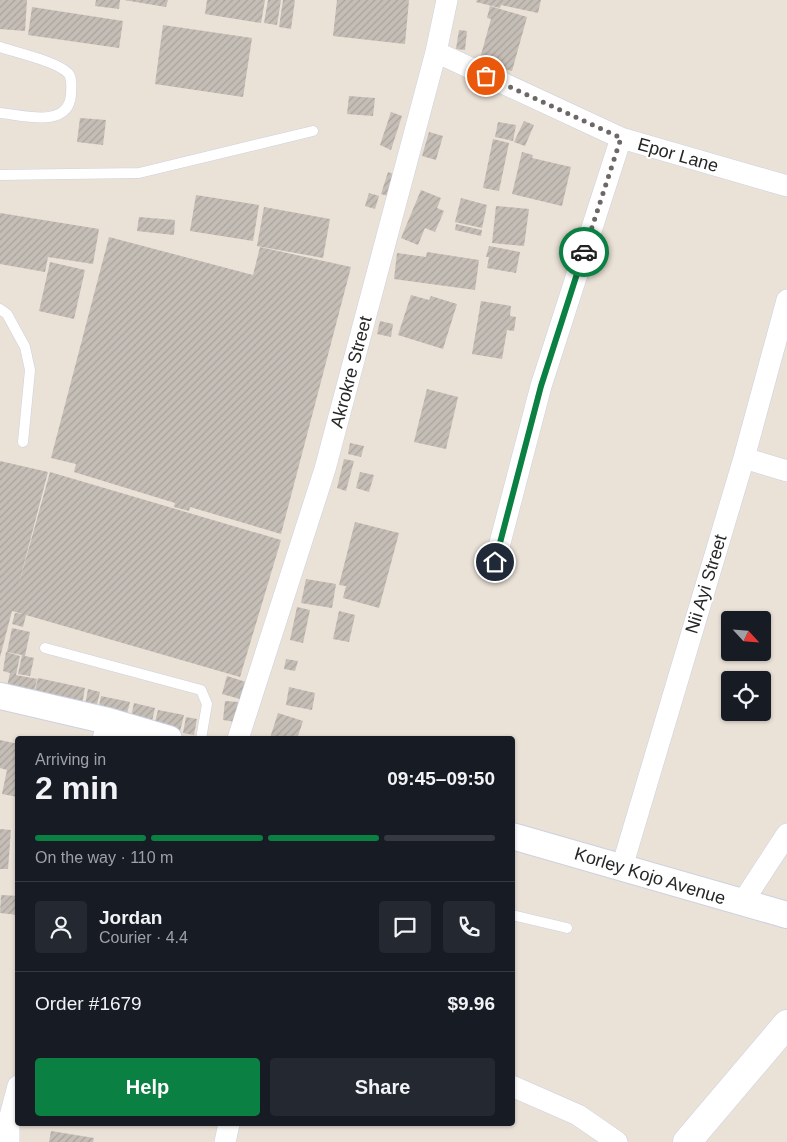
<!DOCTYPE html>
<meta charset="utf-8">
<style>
:root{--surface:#171b24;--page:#242831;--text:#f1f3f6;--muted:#9ea1a6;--line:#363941;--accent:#0b8043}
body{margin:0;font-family:Arial,sans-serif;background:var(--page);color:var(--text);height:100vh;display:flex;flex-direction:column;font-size:19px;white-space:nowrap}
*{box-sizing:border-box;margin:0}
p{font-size:16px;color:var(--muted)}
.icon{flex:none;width:28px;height:28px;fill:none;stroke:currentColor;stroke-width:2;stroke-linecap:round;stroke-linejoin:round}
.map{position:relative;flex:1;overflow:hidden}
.drawer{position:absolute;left:15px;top:736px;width:500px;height:390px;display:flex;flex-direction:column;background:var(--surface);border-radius:5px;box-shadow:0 1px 4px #0004}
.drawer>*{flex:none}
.needle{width:32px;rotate:116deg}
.tools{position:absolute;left:721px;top:611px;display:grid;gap:10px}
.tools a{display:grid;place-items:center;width:50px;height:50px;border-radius:5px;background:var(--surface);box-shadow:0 1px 4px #0004;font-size:25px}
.pin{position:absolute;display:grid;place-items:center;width:42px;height:42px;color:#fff;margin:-21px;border:2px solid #fff;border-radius:50%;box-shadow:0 1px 5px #0007}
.courier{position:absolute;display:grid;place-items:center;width:50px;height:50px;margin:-25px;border:4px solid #0b8043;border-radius:50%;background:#fff;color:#222;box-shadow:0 1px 6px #0007}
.overview em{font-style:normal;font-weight:700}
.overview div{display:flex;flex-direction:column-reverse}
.overview{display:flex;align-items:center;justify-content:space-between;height:85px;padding:0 20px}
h1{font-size:32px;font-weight:700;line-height:38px}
.bar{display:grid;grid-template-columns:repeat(4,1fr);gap:8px 5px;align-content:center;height:60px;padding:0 20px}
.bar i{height:6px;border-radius:4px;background:var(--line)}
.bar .active{background:var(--accent)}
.bar p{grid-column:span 4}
.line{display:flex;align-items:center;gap:12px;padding:0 20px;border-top:1px solid var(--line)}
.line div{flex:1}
.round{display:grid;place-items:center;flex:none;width:52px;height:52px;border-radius:5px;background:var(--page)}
.primary-button{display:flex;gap:10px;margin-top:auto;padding:10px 20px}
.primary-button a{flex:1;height:58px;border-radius:5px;background:var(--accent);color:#fff;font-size:20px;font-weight:700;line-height:58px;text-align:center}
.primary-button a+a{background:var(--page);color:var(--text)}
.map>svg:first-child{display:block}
.building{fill:url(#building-hatch)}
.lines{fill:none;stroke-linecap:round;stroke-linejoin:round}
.service-casing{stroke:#ccd1e1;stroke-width:11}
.minor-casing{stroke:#ccd1e1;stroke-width:22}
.tertiary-casing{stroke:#ccd1e1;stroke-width:28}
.secondary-casing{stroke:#ccd1e1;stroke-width:29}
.service{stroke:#fff;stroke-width:10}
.minor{stroke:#fff;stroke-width:21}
.tertiary{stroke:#fff;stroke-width:26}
.secondary{stroke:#fff;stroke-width:28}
.done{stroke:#6b6865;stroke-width:5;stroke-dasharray:0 9}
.route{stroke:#0b8043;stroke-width:6}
.labels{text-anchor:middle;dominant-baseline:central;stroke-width:4;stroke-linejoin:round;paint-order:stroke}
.street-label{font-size:18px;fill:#272727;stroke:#fff}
</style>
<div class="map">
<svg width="787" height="1142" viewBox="0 0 787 1142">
<defs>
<pattern id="building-hatch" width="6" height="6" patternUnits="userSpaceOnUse" patternTransform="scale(1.25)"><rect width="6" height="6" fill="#c5beb7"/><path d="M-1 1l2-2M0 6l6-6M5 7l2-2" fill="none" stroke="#a9a39d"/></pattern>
</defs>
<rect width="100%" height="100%" fill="#eae1d7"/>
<!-- building -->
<path class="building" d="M0 0H27L25 31 0 29Z
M96 0H120L119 9 95 6Z
M124 0H168L166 7Z
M207 0H265L261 23 205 14Z
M268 0H281L277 25 264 23Z
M283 0H295L291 29 279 27Z
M337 0H409L405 44 333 36Z
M477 0H541L538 13 501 5 500 8 476 2Z
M490 6 527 17 512 71 479 62 491 19 487 18Z
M32 7 123 21 119 48 28 35Z
M163 25 252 38 243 97 155 84Z
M459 30 467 31 465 50 456 49Z
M349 96 375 98 373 116 347 114Z
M391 112 402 116 391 150 380 145Z
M80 118 106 120 103 145 77 142Z
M524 121 534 125 525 146 514 142Z
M498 122 516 125 513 141 495 137Z
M429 132 443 136 436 160 422 156Z
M493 139 509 143 499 191 483 188Z
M522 152 533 155 532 158 571 167 562 206 512 194Z
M388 172 399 176 392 197 381 194Z
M421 190 441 198 437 208 444 211 435 232 425 228 418 245 401 238Z
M369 193 379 196 375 209 365 206Z
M196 195 259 205 253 241 190 231Z
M461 198 487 205 482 228 455 222Z
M496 206 529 209 524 246 492 243Z
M264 207 330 219 323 258 257 246Z
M0 213 99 229 93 264 48 257 45 272 0 264Z
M139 217 175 220 174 235 137 231Z
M456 224 482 230 481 236 455 230Z
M109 237 253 275 260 247 351 267 281 534 190 507 189 511 174 507 175 503 74 472 76 464 51 458Z
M489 246 520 252 516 273 487 268 489 257H486Z
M427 252 479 260 475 290 394 279 397 253 426 257Z
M50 262 85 270 74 319 39 311Z
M411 295 429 300 431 296 457 304 443 349 398 335Z
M481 301 511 306 510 316 516 317 514 331 507 330 502 359 472 354Z
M380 321 393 324 391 337 377 334Z
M427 389 458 397 446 449 414 442Z
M350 443 364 446 361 457 348 454Z
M344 459 354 461 346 491 337 488Z
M0 461 48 472 18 587 50 472 281 540 240 677 26 615 23 627 12 624 15 613 23 614 12 611 0 657Z
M360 472 374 475 369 492 356 488Z
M355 522 399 533 379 608 343 598 346 586 339 585Z
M306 579 336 584 332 608 301 603Z
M297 607 310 610 303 643 290 640Z
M339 611 355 615 349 642 333 639Z
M12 628 30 632 25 656 34 658 30 676 18 674 22 655 7 652Z
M6 652 20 656 16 675 37 679 34 693 7 687 10 673 3 671Z
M286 659 298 661 295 671 284 669Z
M227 676 246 682 240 699 222 694Z
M38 678 85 688 82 705 34 695Z
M289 687 315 693 312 710 286 705Z
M88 689 100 692 96 708 85 705Z
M101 696 130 702 126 717 98 711Z
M225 701 238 702 236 722 223 720Z
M134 703 155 708 151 726 130 721Z
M158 710 184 715 180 731 154 726Z
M278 713 303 721 297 739 270 738Z
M186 717 197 719 194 735 183 733Z
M0 740 18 744V797L2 794 7 770 0 768Z
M0 829 11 830 8 869H0Z
M1 895 18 896V915L0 913Z
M51 1131 94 1138 93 1142H49Z"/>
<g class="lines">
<!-- service casing -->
<g class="service-casing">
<path id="service" d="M0 47C17 53 56 61 68 73 73 79 71 88 71 95 68 129 23 115 0 113
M0 175 139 173 313 131
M0 309 7 314 25 347 30 370 23 442
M45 648 201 690 207 704 201 739
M512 915 567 928"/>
</g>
<!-- minor casing -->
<g class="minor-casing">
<path id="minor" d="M436 52 621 138 787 186
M744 458 787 471
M495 562 541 386 621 138
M103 739 108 721
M238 739 325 469 436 52 447 0
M622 867 744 458 787 300
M742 903 787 834
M512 1086 578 1115 617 1142
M9 1142V1120L18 1086
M225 1142 229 1124"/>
</g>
<!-- tertiary casing -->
<g class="tertiary-casing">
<path id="tertiary" d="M0 696 108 721 169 739
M512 836 787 915"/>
</g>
<!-- secondary casing -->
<g class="secondary-casing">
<path id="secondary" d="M687 1142 787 1024"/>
</g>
<!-- service -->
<use href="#service" class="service"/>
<!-- minor -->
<use href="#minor" class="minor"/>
<!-- tertiary -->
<use href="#tertiary" class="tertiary"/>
<!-- secondary -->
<use href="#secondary" class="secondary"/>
</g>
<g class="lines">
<!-- done -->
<path class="done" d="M486 76 621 138 584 252"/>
<!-- route -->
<path class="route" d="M495 562 541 386 584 252"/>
</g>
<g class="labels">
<!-- street labels -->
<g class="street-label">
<text transform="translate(678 155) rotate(16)">Epor Lane</text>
<text transform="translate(351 372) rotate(-75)">Akrokre Street</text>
<text transform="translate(706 584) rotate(-73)">Nii Ayi Street</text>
<text transform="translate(650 876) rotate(17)">Korley Kojo Avenue</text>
</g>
</g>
</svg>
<div class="tools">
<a><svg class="needle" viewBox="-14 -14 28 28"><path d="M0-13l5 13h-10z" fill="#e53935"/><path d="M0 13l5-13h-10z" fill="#9ea1a6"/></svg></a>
<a><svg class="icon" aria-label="locate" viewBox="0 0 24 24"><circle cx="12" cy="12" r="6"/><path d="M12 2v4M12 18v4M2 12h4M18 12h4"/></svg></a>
</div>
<div class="pin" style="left:486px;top:76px;background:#ea580c"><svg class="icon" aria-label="bag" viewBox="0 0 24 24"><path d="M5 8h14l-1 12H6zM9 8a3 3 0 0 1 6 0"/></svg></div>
<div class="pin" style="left:495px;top:562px;background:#1f2937"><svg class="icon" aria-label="home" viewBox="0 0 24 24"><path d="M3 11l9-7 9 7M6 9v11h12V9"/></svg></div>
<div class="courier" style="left:584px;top:252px"><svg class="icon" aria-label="car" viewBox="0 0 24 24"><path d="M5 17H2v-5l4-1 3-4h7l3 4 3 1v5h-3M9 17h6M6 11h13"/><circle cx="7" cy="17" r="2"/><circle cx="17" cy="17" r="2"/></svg></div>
<section class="drawer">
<div class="overview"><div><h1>2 min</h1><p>Arriving in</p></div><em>09:45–09:50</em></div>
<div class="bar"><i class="active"></i><i class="active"></i><i class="active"></i><i></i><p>On the way · 110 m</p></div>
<div class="line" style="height:90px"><a class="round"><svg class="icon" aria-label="person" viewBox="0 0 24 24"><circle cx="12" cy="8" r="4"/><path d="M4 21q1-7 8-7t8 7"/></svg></a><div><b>Jordan</b><p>Courier · 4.4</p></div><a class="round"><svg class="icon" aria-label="chat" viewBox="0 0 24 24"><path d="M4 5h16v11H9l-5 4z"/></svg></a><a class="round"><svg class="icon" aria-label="phone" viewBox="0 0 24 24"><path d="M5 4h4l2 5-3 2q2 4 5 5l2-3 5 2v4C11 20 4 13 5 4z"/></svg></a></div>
<div class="line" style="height:65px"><div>Order #1679</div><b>$9.96</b></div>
<div class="primary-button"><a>Help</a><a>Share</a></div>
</section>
</div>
